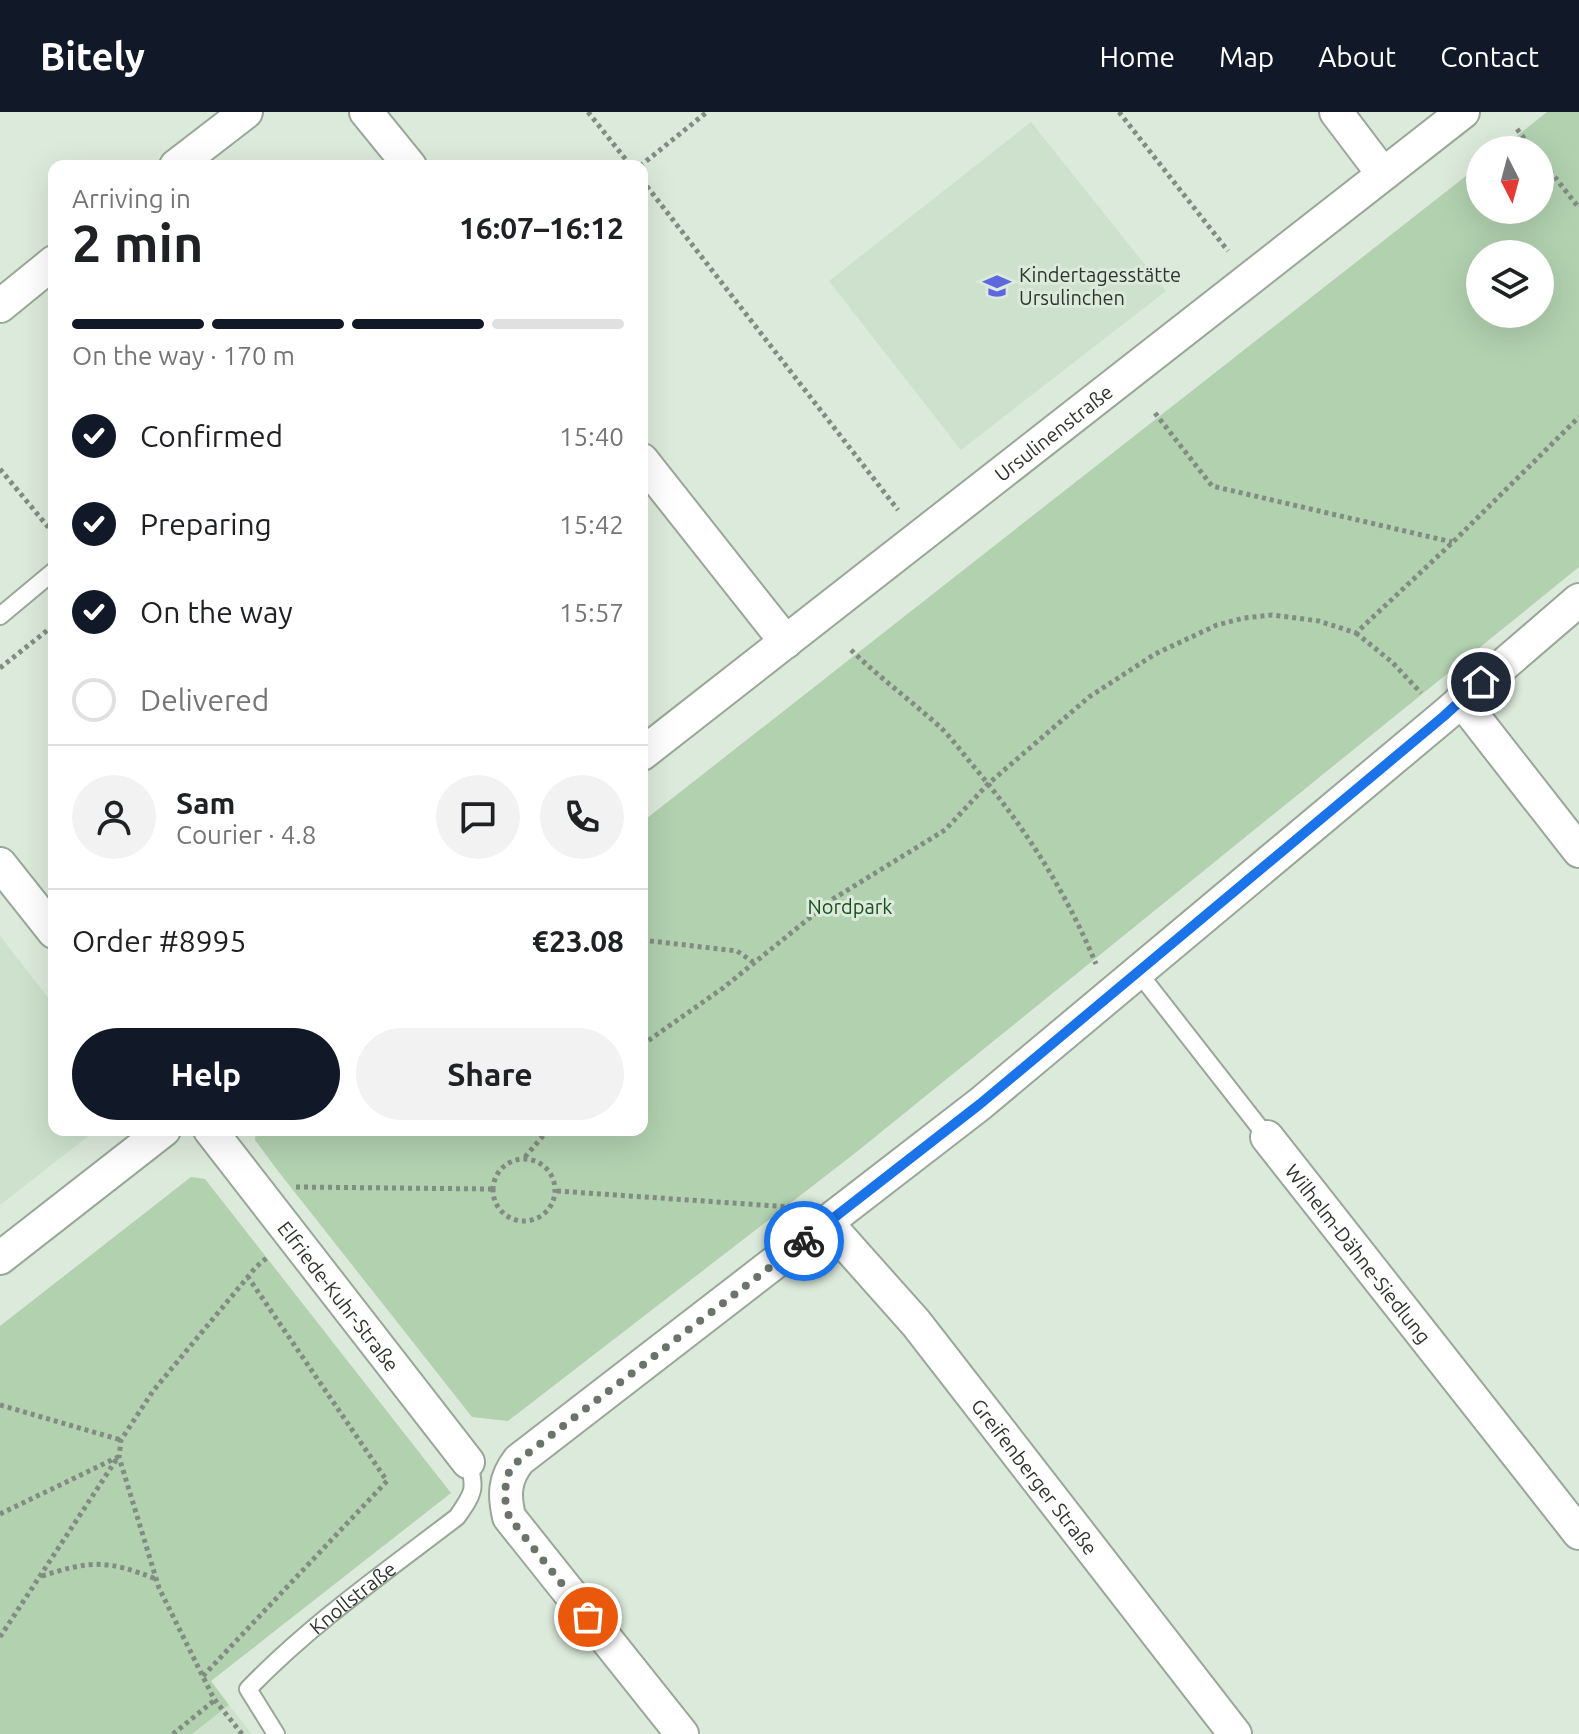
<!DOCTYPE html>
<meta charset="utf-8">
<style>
:root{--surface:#fff;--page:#f2f2f2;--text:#202124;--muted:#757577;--line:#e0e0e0;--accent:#111827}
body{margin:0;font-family:Ubuntu,sans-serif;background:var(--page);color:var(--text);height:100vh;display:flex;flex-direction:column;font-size:30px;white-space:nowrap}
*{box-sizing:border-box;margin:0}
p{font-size:26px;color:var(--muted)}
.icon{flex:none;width:44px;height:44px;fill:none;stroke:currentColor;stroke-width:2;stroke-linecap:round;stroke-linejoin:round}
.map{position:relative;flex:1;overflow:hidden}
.details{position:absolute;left:48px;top:48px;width:600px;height:976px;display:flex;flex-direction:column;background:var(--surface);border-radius:16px;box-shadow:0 8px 32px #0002}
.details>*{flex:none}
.needle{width:52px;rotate:174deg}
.controls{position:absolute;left:1466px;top:24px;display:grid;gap:16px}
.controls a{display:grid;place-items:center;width:88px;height:88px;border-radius:50%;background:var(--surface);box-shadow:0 8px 32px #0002;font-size:40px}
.pin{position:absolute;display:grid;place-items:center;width:68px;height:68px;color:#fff;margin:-34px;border:4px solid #fff;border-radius:50%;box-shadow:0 2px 8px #0007}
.courier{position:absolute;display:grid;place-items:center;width:80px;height:80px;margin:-40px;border:6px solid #1a73e8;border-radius:50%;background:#fff;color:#222;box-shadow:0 2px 10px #0007}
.headline em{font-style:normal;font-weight:700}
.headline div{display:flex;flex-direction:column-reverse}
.headline{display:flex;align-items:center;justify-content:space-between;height:136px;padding:0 24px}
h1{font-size:52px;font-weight:700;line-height:60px}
.bar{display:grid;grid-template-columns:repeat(4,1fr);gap:12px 8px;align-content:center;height:96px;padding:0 24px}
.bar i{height:10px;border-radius:6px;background:var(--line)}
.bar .selected{background:var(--accent)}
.bar p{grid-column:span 4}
.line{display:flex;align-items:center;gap:20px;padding:0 24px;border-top:2px solid var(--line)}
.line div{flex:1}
.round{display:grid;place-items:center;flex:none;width:84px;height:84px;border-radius:42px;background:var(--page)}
ol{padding:0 24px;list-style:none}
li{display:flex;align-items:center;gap:24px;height:88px}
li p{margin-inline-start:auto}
li .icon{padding:8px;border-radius:50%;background:var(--accent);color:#fff;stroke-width:4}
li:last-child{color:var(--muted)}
li i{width:44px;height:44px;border:4px solid var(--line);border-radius:50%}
.cta{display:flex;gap:16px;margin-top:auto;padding:16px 24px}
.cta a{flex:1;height:92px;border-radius:48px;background:var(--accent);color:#fff;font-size:32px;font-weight:700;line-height:92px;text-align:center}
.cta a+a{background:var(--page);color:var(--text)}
header{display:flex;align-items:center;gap:48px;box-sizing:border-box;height:112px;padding:0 40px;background:var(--accent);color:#fff}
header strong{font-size:38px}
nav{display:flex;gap:44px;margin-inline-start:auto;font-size:28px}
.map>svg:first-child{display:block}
.built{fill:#cde1cc}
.green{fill:#b1d1af;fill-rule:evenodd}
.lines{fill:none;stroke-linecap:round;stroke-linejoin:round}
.service-casing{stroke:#99a798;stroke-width:20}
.minor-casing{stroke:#99a798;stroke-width:36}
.path{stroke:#828c82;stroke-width:5;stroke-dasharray:4 4;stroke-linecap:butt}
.service{stroke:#fff;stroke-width:16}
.minor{stroke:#fff;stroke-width:32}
.done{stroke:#6b746b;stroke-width:8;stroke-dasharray:0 14.4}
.route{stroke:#1a73e8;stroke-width:10}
.labels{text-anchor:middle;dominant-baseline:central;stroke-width:6;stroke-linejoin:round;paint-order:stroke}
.poi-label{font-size:20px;fill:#2e342e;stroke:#dceadb;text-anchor:start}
.street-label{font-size:20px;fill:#2e342e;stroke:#dceadb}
.park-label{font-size:20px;fill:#1c501e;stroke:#dceadb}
</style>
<header>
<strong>Bitely</strong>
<nav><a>Home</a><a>Map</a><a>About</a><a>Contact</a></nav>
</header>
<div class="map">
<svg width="1579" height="1622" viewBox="0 0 1579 1622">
<rect width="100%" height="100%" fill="#dceadb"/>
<!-- built -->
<path class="built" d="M1031 10 1166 179 961 338 829 169Z
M0 824 54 893V1018H96L0 1093Z
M229 1593 252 1622H192Z"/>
<!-- green -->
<path class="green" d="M1547 0H1579V455L854 1042 508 1309 472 1305 278 1059 255 1028 256 1018H642V710L1480 53V98H1540V38H1499ZM1540 142V202H1480V142Z
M191 1065 205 1067 451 1381 211 1569 229 1593 192 1622H0V1214Z"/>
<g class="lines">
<!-- service casing -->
<g class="service-casing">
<g id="service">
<path d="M0 504 54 459"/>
<path d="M1138 860 1267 1025"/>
<path id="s1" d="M276 1622 248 1577C311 1512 385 1460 457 1405 473 1382 477 1377 468 1350"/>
</g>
</g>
<!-- minor casing -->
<g class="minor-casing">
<g id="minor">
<path d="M366 0 410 54"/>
<path d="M1336 0 1383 62"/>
<path d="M176 54 246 0"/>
<path d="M0 194 54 150"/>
<path d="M642 348 786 530"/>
<path d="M1461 588 1579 739"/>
<path id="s2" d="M642 642 1463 0"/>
<path d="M0 752 54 820"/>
<path id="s3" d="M210 1018 468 1350"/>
<path id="s4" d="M1267 1025 1579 1421"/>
<path id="s5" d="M827 1111 916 1211 1235 1622"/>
<path d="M0 1146 164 1018"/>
<path d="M682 1622 509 1405C504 1383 504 1367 519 1348L980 992 1444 604 1579 488"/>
</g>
</g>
<!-- path -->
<path class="path" d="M588 0 631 54
M1119 0 1228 139
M1517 17 1533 38
M1540 46 1579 96
M640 54 707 0
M642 68 898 398
M1155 301 1212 374 1452 430
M0 357 54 422
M1356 521 1392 550 1421 581
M851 538C879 565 910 588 939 614 952 626 963 642 975 656 1026 717 1065 778 1096 852
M0 556 54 513
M642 828 737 839 753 850
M642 933 723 876 833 787 945 718 988 672 1089 585 1155 542 1217 513 1244 506 1272 503 1319 509 1356 521 1453 430 1579 305
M525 1045 548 1018
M493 1078a31 31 0 1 1 62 0a31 31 0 1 1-62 0Z
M296 1075 491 1077
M557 1079 791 1095
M0 1293 121 1328
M0 1402 118 1345
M42 1464C92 1448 107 1448 156 1467
M0 1525 118 1345
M203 1564 387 1369 248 1165
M173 1622 216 1587
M242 1622 214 1587 159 1476 119 1345 121 1328 153 1279 256 1155 269 1144"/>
<!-- service -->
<use href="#service" class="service"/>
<!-- minor -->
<use href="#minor" class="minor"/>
</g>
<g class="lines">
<!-- done -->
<path class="done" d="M588 1505 509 1405 504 1382 509 1360 519 1348 804 1129"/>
<!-- route -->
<path class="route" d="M804 1129 980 992 1444 604 1481 570"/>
</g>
<!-- icons -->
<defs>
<g id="school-bare" transform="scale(2.16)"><path d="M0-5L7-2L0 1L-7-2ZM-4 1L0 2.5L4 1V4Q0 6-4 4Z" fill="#5d68df" stroke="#dceadb" stroke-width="2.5" paint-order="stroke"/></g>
</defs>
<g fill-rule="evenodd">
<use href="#school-bare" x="997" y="174"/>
</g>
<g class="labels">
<!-- poi labels -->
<g class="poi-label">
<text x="1019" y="162">Kindertagesstätte<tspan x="1019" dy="23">Ursulinchen</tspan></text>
</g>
<!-- street labels -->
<g class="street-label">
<text stroke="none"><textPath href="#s2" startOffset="522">Ursulinenstraße</textPath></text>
<text stroke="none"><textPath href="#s4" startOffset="148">Wilhelm-Dähne-Siedlung</textPath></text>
<text stroke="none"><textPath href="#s3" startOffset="210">Elfriede-Kuhr-Straße</textPath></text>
<text stroke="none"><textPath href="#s5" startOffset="328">Greifenberger Straße</textPath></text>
<text stroke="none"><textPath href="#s1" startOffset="192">Knollstraße</textPath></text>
</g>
<!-- park labels -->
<g class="park-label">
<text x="850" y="794">Nordpark</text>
</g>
</g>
</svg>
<div class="controls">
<a><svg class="needle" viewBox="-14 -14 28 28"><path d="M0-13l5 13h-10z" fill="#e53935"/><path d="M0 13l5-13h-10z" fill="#757577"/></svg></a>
<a><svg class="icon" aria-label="layers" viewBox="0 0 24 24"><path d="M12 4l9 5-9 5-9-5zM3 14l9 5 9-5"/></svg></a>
</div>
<div class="pin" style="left:588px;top:1505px;background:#ea580c"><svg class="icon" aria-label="bag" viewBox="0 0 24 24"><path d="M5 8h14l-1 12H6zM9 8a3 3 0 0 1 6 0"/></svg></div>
<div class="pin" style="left:1481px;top:570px;background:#1f2937"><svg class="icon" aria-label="home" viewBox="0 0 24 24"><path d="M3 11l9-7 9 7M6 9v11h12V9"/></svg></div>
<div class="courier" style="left:804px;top:1129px"><svg class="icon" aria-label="bike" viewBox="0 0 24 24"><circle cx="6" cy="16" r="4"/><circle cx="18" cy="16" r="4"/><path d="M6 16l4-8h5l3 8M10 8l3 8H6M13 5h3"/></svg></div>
<section class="details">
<div class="headline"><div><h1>2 min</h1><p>Arriving in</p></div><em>16:07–16:12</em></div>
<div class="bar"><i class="selected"></i><i class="selected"></i><i class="selected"></i><i></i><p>On the way · 170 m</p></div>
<ol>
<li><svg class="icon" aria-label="check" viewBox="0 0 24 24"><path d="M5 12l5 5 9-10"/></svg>Confirmed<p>15:40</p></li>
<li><svg class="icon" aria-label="check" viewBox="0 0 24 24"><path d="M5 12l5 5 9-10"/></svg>Preparing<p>15:42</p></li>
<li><svg class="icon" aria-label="check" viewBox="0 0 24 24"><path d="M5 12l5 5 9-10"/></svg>On the way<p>15:57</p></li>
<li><i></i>Delivered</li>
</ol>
<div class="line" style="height:144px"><a class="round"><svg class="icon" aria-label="person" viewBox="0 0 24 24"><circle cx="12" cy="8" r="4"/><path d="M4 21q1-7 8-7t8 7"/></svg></a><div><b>Sam</b><p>Courier · 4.8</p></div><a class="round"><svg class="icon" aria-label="chat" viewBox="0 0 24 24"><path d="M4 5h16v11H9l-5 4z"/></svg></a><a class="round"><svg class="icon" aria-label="phone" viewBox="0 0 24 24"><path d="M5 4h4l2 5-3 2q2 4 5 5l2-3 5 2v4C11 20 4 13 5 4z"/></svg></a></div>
<div class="line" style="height:104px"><div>Order #8995</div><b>€23.08</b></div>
<div class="cta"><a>Help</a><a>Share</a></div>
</section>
</div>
